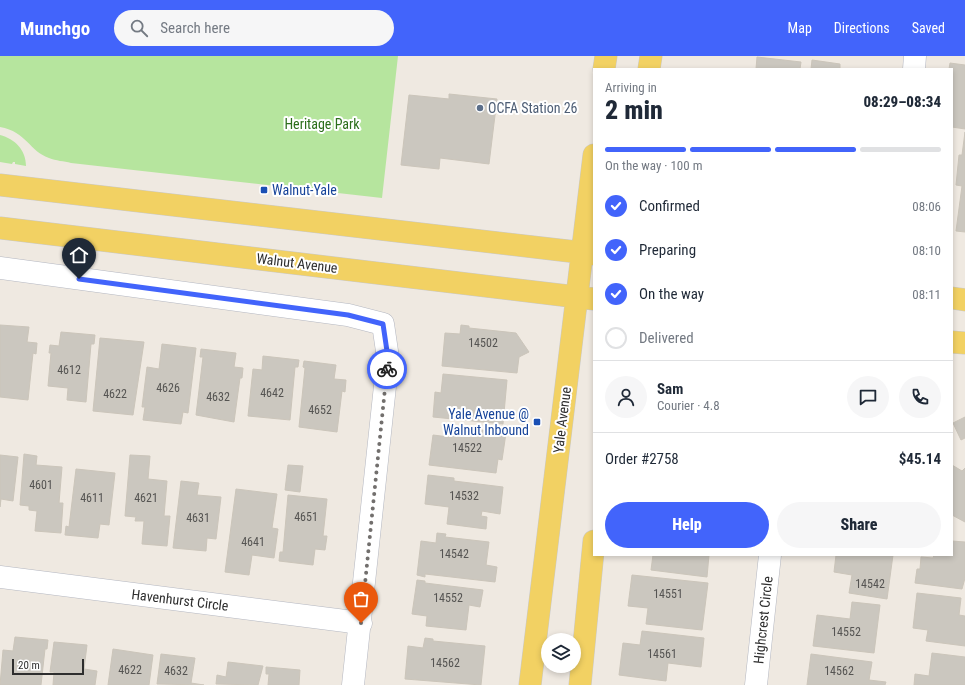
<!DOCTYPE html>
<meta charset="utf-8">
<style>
:root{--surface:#fff;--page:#f6f6f7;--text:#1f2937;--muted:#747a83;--line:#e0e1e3;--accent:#4264fb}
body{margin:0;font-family:"Roboto Condensed",sans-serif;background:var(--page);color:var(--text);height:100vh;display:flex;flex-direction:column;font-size:15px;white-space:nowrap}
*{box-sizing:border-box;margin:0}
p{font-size:13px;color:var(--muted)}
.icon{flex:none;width:22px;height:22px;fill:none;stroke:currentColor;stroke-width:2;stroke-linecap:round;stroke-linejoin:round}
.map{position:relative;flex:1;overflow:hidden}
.drawer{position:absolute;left:593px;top:12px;width:360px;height:488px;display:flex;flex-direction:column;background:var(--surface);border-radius:0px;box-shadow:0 2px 6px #0003}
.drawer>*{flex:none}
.buttons{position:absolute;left:541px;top:577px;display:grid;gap:8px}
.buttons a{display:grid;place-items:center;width:40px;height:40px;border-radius:50%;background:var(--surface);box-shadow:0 2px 6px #0003;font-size:20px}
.scale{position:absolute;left:12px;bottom:10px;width:72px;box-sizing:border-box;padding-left:4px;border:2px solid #2e2e2e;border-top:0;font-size:11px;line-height:14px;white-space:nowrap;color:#2e2e2e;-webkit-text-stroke:3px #fff;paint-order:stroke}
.pin{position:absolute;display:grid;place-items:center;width:34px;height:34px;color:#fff;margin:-41px -17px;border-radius:50% 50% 50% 0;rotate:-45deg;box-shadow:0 0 4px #0007}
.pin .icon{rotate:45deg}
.courier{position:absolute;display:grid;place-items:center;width:40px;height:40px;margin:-20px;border:3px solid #4264fb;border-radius:50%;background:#fff;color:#222;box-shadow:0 1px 5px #0007}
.overview em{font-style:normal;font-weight:800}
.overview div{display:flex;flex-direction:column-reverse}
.overview{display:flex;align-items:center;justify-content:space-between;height:68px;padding:0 12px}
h1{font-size:26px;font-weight:800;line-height:30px}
.bar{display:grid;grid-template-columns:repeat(4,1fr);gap:6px 4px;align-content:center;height:48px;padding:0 12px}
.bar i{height:5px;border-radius:3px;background:var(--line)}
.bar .selected{background:var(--accent)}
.bar p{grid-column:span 4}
.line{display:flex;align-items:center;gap:10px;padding:0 12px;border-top:1px solid var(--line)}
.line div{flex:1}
.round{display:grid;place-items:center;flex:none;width:42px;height:42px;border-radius:21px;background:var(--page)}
ol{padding:0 12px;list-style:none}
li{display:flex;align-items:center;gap:12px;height:44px}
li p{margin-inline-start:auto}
li .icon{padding:4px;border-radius:50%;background:var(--accent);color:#fff;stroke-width:4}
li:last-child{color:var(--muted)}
li i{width:22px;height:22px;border:2px solid var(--line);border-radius:50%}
.action{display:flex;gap:8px;margin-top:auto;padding:8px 12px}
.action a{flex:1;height:46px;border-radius:24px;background:var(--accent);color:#fff;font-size:16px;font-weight:800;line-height:46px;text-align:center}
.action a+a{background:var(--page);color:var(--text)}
header{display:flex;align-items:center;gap:24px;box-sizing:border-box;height:56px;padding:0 20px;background:var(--accent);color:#fff}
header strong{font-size:19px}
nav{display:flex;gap:22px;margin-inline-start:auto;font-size:14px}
.search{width:280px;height:36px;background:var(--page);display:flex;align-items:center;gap:10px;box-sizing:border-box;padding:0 14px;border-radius:22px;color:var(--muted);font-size:15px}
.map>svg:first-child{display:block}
.green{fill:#b6e59e}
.building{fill:#cbc7bf;stroke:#cbc5ba}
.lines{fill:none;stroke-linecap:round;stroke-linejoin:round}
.minor-casing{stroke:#b4b7c1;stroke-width:23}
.major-casing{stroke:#c9c9c9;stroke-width:23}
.minor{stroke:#fff;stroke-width:22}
.major{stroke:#f2d163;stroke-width:22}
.done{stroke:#726f6d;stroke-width:4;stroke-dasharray:0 7.2}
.route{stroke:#4264fb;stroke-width:5}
.service-dot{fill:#5c6f8a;stroke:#fff;stroke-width:1.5}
.transit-dot{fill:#1a4fb4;stroke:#fff;stroke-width:1.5}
.labels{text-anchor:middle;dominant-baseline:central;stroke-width:4;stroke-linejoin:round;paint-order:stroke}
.number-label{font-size:12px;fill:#555452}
.service-label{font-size:14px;fill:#4e5e75;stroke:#fff;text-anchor:start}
.park-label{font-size:14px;fill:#2c6e1b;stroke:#fff}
.transit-label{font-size:14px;fill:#164399;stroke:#fff;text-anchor:start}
.street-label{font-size:14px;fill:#2e2e2e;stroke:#fff}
</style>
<header>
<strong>Munchgo</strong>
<div class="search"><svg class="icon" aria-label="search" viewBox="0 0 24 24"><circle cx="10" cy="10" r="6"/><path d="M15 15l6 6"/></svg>Search here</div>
<nav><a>Map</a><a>Directions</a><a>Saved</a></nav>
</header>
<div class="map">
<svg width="965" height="629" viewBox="0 0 965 629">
<rect width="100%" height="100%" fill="#efe9e1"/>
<!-- green -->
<path class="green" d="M0 0H398L382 142 71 107C64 105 56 105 49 102 29 95 27 76 0 71Z
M0 79C15 83 26 94 26 110L15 108V106H13L12 108 0 106Z"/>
<!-- building -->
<path class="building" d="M757 1 801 6 800 13H756Z
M812 4 840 8V13H811Z
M950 7 965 9V73L952 71V75V13H949Z
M449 38 497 43 489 108 440 102 439 113 401 109 409 39 449 43Z
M965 76V176L956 175 962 130 956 129 959 99H962Z
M0 269 29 271 27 286 37 287 36 298 33 297 28 344 0 341Z
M461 269 469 270V272L516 277 529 296 519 301 517 317 442 310 445 277 460 278Z
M61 276 95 279 94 288H91L86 346 67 344 68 332 48 330 51 297H49L50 289 59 290Z
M100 282 144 286 133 359 93 355Z
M162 288 196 292 188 357 183 356 181 368 143 364 145 351H142L147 311 159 313Z
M201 293 236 297 234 311 243 312 242 322H240L234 366 196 359 203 301H200Z
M263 300 299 304 298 311H295L290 364 248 360 253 313 262 314Z
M304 305 336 309 334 323 346 324 345 336 342 335 337 376 299 371 305 312 303 311Z
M443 318 507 324 503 368 433 361 435 336 441 337Z
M965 361V382L961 384 953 367Z
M450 370 506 377 502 404 498 403 496 417 429 409 433 379 449 381Z
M24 398 37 400 36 409 62 411 59 447H63L61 477 35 475 37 455 29 454V450L20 449Z
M0 399 18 401 13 445 1 443 0 451Z
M130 399 150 400 148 423 167 425 164 460H170L167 490 142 488 144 465H135L136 461 125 460Z
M288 409 303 410 300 436 285 434Z
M952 409 962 415 965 412V466L952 459Z
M76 413 115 417 109 469 100 468 98 482 65 479 66 470 69 471Z
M428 419 454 422V425L503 431 500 458 482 455 481 460 487 461 486 473 447 468 449 451 425 448Z
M181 425 199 427 197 439 221 441 216 483 207 482 206 495 173 492Z
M236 433 277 438 272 472 278 473 274 502 252 499 249 519 225 516Z
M288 439 327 443 323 480H327L325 494 315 493 313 509 279 505 280 496H283Z
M437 477 446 478 445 481 489 486 486 509 497 511 495 526 425 518V521L417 519 421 485 436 487Z
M952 485 965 486V522L962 533 915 527 917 513H920L921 501 933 502 934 499H952Z
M653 499H709L707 521 651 514Z
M836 499H893L887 543 849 537 852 519 834 516Z
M632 519 708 527 702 574 646 568 648 552 628 550Z
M417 524 425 525V527L483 534 480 551 469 549 466 574 426 570 427 560 412 558Z
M917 537 961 542 959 559 965 560V590L926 585 928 574 913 572Z
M852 546 880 549 874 597 813 590 817 559 850 563Z
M642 575 704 582 701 611 668 607 666 625 619 619 623 587 640 589Z
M15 581 48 584 47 593H45L41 629H0L3 594 13 595Z
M425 582 433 583V585L485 590 481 629 405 623 408 590 423 592Z
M54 586 87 589 84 613 97 615 95 629H53L54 616H50Z
M113 593 153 599 149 629H108Z
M932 597 965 601V629H914L915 618 929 620Z
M161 598 195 602 191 627 204 629 157 628Z
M811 598 872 606 869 624 886 626 885 629H807Z
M228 606 263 610 258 629 216 628 217 619 226 621Z
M266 611 300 614 299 629H268L269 618H266Z"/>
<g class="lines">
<!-- minor casing -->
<g class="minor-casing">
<path id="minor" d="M914 13 915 0
M0 212 348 259 383 268 388 302 353 629
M0 521 361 567
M756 629 770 499"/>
</g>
<!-- major casing -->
<g class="major-casing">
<path id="major" d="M604 13 606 0
M649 13 651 0
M0 129 594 198
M0 172 594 243
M952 242 965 244
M952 286 965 287
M530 629 594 99
M580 629 594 485"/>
</g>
<!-- minor -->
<use href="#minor" class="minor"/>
<!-- major -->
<use href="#major" class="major"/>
</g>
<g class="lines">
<!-- done -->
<path class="done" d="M361 567 387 313"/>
<!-- route -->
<path class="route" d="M79 223 348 259 383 268 388 302 387 313"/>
</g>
<!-- markers -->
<circle class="service-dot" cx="480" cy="52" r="4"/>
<g class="transit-dot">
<rect x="260" y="130" width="8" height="8" rx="2"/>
<rect x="533" y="362" width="8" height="8" rx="2"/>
</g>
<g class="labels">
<!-- number labels -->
<g class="number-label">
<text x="483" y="287">14502</text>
<text x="69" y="314">4612</text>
<text x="168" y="332">4626</text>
<text x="272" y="337">4642</text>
<text x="115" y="338">4622</text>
<text x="218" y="341">4632</text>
<text x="320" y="354">4652</text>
<text x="467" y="392">14522</text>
<text x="41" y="429">4601</text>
<text x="464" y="440">14532</text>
<text x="92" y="442">4611</text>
<text x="146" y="442">4621</text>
<text x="306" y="461">4651</text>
<text x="198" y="462">4631</text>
<text x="253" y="486">4641</text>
<text x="454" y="498">14542</text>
<text x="870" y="528">14542</text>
<text x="668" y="538">14551</text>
<text x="448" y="542">14552</text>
<text x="846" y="576">14552</text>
<text x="662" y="598">14561</text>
<text x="445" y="607">14562</text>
<text x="130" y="614">4622</text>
<text x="176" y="615">4632</text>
<text x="839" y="615">14562</text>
</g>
<!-- service labels -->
<g class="service-label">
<text x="488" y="52">OCFA Station 26</text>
</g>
<!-- park labels -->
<g class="park-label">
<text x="322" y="68">Heritage Park</text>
</g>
<!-- transit labels -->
<g class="transit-label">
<text x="272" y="134">Walnut-Yale</text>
<text x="529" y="358" text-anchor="end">Yale Avenue @<tspan x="529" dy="16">Walnut Inbound</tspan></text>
</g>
<!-- street labels -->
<g class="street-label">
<text transform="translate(297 207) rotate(7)">Walnut Avenue</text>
<text transform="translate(562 364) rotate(-83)">Yale Avenue</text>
<text transform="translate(180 544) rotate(7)">Havenhurst Circle</text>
<text transform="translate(763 564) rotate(-84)">Highcrest Circle</text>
</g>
</g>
</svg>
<div class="buttons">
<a><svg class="icon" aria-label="layers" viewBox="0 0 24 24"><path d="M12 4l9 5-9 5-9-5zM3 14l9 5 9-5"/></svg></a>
</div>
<div class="scale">20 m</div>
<div class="pin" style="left:361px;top:567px;background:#ea580c"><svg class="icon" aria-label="bag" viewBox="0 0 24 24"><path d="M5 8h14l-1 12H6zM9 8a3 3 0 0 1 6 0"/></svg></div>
<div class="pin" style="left:79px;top:223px;background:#1f2937"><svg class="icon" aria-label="home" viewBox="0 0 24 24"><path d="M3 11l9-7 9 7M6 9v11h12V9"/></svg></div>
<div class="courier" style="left:387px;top:313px"><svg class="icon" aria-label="bike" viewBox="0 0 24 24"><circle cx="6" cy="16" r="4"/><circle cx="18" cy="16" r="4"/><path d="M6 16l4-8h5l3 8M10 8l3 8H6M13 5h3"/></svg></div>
<section class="drawer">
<div class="overview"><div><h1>2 min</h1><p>Arriving in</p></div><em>08:29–08:34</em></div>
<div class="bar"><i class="selected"></i><i class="selected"></i><i class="selected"></i><i></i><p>On the way · 100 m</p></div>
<ol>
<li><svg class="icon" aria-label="check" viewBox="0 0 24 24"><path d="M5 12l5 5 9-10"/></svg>Confirmed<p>08:06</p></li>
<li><svg class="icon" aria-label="check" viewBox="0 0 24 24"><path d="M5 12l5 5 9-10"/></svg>Preparing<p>08:10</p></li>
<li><svg class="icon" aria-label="check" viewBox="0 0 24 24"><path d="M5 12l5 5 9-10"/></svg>On the way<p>08:11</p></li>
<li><i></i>Delivered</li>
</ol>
<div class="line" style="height:72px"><a class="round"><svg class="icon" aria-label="person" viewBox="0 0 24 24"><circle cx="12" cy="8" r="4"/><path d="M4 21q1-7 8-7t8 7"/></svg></a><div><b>Sam</b><p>Courier · 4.8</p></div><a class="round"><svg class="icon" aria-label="chat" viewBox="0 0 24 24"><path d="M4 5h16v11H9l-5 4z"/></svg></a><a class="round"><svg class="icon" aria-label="phone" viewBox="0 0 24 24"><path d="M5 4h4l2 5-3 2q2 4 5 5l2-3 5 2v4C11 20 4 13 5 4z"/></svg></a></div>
<div class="line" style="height:52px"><div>Order #2758</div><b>$45.14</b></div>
<div class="action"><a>Help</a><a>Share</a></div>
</section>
</div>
